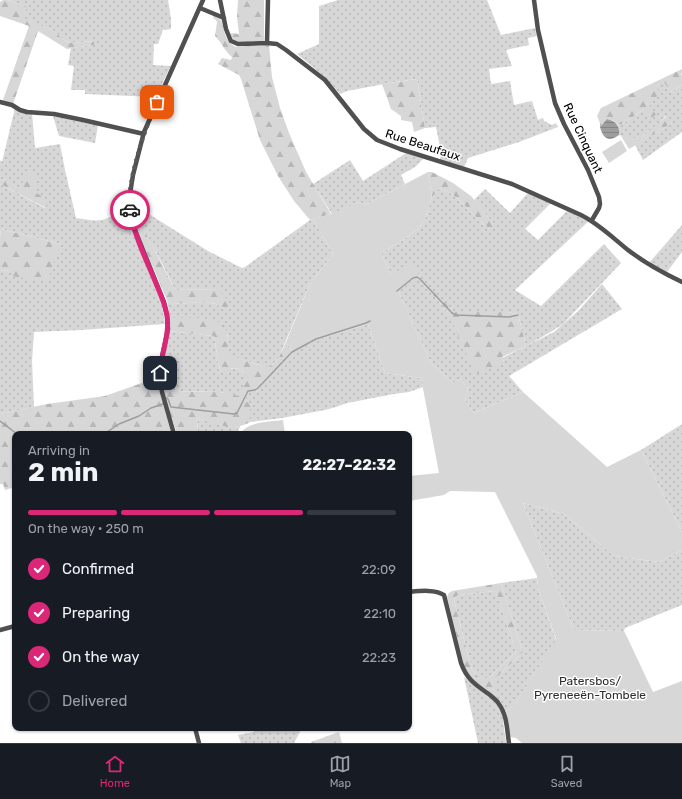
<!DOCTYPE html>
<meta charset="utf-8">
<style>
:root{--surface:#171b24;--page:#242831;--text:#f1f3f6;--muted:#9ea1a6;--line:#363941;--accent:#db2777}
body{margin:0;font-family:Rubik,sans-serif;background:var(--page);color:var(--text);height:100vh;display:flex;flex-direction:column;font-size:15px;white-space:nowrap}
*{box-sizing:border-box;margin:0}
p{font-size:13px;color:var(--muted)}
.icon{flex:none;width:22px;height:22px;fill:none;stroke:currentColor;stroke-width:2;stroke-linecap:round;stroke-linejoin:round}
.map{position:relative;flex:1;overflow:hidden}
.details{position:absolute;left:12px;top:431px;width:400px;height:300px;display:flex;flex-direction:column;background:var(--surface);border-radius:8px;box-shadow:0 1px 3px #0004}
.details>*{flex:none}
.pin{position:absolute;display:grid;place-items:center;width:34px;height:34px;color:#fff;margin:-17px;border-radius:8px;box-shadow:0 2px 6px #0006}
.courier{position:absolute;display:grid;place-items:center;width:40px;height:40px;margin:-20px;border:3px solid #db2777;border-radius:50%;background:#fff;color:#222;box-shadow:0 1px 5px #0007}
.head em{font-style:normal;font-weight:700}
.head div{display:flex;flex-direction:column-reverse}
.head{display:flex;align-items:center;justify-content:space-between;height:68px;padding:0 16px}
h1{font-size:26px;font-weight:700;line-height:30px}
.bar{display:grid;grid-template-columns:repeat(4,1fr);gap:6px 4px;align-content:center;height:48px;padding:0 16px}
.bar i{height:5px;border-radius:3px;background:var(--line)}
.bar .current{background:var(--accent)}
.bar p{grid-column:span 4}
ol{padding:0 16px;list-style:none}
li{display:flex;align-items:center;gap:12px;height:44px}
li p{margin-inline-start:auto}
li .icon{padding:4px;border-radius:50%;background:var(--accent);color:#fff;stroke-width:4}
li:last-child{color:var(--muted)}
li i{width:22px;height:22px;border:2px solid var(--line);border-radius:50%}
.tabs{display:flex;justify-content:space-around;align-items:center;height:56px;border-top:1px solid var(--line);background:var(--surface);font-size:11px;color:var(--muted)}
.tabs a{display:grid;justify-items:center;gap:2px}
.tabs .current{color:var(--accent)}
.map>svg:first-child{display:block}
.grass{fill:url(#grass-dots)}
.forest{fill:url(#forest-firs);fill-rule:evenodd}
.park{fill:#d7d7d7}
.water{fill:url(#water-rules)}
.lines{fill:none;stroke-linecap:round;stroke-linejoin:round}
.stream{stroke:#9e9e9e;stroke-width:1.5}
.minor{stroke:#505050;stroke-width:4.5}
.done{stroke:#595959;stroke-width:4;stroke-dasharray:0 7.2}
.route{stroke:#db2777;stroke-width:5}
.labels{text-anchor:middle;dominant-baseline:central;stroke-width:3;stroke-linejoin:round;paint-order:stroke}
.street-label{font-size:12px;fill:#000;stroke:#fff}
.park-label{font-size:12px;fill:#2e2e2e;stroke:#fff}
</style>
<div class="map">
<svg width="682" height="743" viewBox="0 0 682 743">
<defs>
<pattern id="grass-dots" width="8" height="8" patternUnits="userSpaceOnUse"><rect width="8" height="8" fill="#d7d7d7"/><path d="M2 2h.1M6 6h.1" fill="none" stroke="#b7b7b7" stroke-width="1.8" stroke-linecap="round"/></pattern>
<pattern id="forest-firs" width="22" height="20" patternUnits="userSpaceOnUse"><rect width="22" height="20" fill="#d7d7d7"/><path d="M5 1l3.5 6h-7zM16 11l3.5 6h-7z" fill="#b7b7b7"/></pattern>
<pattern id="water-rules" width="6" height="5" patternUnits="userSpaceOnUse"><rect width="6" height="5" fill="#9e9e9e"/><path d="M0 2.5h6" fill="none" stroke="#868686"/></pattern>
</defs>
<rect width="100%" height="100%" fill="#fff"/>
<!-- grass -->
<path class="grass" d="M8 0H168L171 19V29L163 30 158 44H154L153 65 171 66 155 97 85 94V90H71L74 66 68 65 71 48 94 45V41L70 43 63 39 54 31 22 18 26 7Z
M338 0H487L501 35 535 28 537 36 528 38 529 45 506 50 512 66 489 69 491 84 510 81 514 105 532 101 538 120 543 118 544 121 552 125 556 123 558 127 519 142 468 158 464 167 440 160 441 152 436 127 425 128 417 79 395 82 347 91 340 94C327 78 312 66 297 54L319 44V6Z
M664 81 671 92 682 85V132L643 160 635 145 672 123 666 116C659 123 647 135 638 138 632 140 624 137 619 135V130L618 125 622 124 643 110 656 116 647 102 656 86Z
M15 108 32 113 35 148 60 144 65 170 76 218C91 220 103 224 116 213 120 210 123 205 127 201L132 229 160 300 163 309 165 324 81 330 34 332 32 361 34 407 0 414V270L12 271V275L61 244 1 229 0 238V184L45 208 49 202 0 179V160L2 162Z
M53 116 98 125 95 143 59 136Z
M406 153 423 159 415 167 401 175 405 184 365 205 359 202 332 214 313 184 350 160 363 181Z
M439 188C460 194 471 216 489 228L494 224 474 200 485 189 510 213 528 193 551 203 525 229 538 240 568 210 590 220 515 290 541 306 604 244 621 263 563 324 549 333 526 346 518 314 507 312H454L435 293 433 295 448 312 504 362 502 358 554 332 578 311 602 284 622 309 509 376 523 392 474 413 465 401 468 388 460 379 453 383 431 363 398 291 419 275 391 274 381 253 403 240 418 229 425 219 432 197Z
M136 206 208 251 242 268 245 267 310 220 313 219 333 254 310 284 278 359 270 367 259 365 227 355 228 335 207 319 170 318 167 300 172 304 205 302 216 304 224 308H228L218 289 175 290C168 275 161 261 153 247 147 235 135 220 136 206Z
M682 225V252L667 272 649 263Z
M368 324 385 373 421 378 423 387 409 392 394 394 347 403 336 407 325 410 282 418 251 422C248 417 249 414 250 409L245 401 248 391 256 392 263 382 293 352 316 340Z
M169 331 214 336 220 371C231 368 237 366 246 374V378L240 397 220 392 176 391 166 387 164 383 162 382V362Z
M197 418 235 427 241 425 236 434H198Z
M682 424V532L641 450Z
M523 503 564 514 614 556 659 562 682 550V605L625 628 624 631 574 630Z
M537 578 538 588 556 640 514 706 506 712 501 702 497 698V677L523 652 501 583Z
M495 591 497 593 516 652 489 678H481L476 675 472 669 468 655 454 600 455 597 458 595Z
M464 677 496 702 502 713 506 743H478Z
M253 728H302L294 743H241L238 735 254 732Z"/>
<!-- forest -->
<path class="forest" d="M3 0H8L27 7 23 18 54 31 63 39 70 43 94 41V45L67 49 38 31 13 104 3 100 29 26 0 16V2Z
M238 0H264V41C254 42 230 47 231 33L239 34 237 17Z
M214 16 221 20C225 30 224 43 237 47L269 45 272 77 280 108 289 133 306 172 331 214 310 220 294 201 278 176 260 140 241 79 239 75 218 64 222 58 231 60 232 57C224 50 222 43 215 36L217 22 216 20 213 18Z
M682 69V73L681 74 682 76V85L671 92 664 82 656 86 661 94 647 102 656 115 649 119 643 110 622 124 618 125 614 121 607 119 600 127V123L597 116 601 108Z
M417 79 425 128 414 132 412 122 401 120V116L391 109 382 84Z
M667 116 672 123 629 149 621 136 637 138 644 135Z
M35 172V192L49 201 46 208 0 184V179L22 189 23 173Z
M428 172H432L453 183 471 196 494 224 493 228H489C471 216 460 194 439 188L432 197Z
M132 198 136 206V211L140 223 153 247 175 290 218 289 226 298 229 304 228 308H224L216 304 205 302 172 304 167 300 137 230 132 211Z
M1 229 61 244 47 282 12 276V271L0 270V238Z
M435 292 454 312H507L518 314 526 346 502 357 504 363 475 374 448 312 433 295Z
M170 318C181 318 220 316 225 327 229 335 228 346 228 355L259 365 270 367 278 359 286 342 293 352 263 382 256 392H248L245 401 250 404 251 406C250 412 248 416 251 422 246 424 241 426 235 427 226 429 208 420 197 418L198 433 177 434 173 421 167 406 162 382 164 383 166 387 176 391 220 392 239 396 246 378V374C241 369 237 368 231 368L230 372 220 371 214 336 169 331Z
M156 378 173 434H15V487L5 490 3 484H0V414L47 404 105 396Z
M501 583 523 652 497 677V698L472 679 464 666 447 597 449 593 452 591ZM495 591 497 594 516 652 489 678H481L476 675 472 669 468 655 454 600 455 597 458 595Z
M339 732 342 743H311V742Z"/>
<!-- park -->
<path class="park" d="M621 140 627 151 609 163 602 152Z
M428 172 432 197 425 219 418 229 403 240 381 253 391 274 411 264 419 275 398 291 431 363 453 383 460 379 468 388 465 401 474 413 523 392 607 467 641 450 682 532V550L659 562 614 556 564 514 523 503 574 630 624 631 628 639 653 692 682 681V743H522L516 738 510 737 506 712 514 706 556 639 538 588 537 576 495 492 450 491 444 495 409 501V476L439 473 421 378 385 373 368 324 316 340 293 352 286 342 310 284 333 254 313 219 331 214 359 202 365 205Z
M283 420 285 434H240C248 421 269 422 283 420Z"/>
<!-- water -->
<path class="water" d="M607 119C616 121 620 126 619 135 608 143 603 138 600 127Z"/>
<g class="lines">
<!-- stream -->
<path class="stream" d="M397 291 413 278 417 277 420 279 452 313 456 315 509 317 518 315
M166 398 168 399 171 407 234 414 237 413 248 391 255 390 258 388 292 352 316 339 366 323 370 321
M0 421 17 434
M104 434 119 424 139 416 151 408 163 404V403"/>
<!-- minor -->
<path class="minor" d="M220 0 226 29 230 39 231 41 238 44 267 43 277 44 286 50 325 80 364 129 377 140 400 149 512 184 581 215C599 224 613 238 628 250 645 263 663 273 682 282
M534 0 538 30 555 103 564 124 588 170 599 197 600 204 599 208 592 220
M200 8 224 18
M267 43 268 0
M0 102 12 105 20 110 27 112 54 114 83 120 144 134
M174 434 162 392 160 379 161 361 168 329 167 316 164 302 135 230 130 208V194L133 175 144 132 203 0
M409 592C419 591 435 589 444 595L461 663C467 680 476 685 490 695 493 698 497 700 499 704 507 715 507 730 509 743
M0 630 15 626
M195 728 199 743"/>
</g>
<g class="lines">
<!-- done -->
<path class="done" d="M130 210C126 177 145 132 157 102"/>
<!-- route -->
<path class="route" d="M130 210C134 236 147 261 157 286 161 295 165 305 167 315 170 335 161 353 160 373"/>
</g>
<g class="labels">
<!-- street labels -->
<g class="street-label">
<text transform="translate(583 138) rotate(65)">Rue Cinquant</text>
<text transform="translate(423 145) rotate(18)">Rue Beaufaux</text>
</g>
<!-- park labels -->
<g class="park-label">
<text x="590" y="681">Patersbos/<tspan x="590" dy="14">Pyreneeën-Tombele</tspan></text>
</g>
</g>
</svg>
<div class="pin" style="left:157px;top:102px;background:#ea580c"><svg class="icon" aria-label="bag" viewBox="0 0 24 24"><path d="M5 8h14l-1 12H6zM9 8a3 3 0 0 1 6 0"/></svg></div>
<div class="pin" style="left:160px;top:373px;background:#1f2937"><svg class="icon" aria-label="home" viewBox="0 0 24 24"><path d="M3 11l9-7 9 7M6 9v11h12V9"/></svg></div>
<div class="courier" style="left:130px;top:210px"><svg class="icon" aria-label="car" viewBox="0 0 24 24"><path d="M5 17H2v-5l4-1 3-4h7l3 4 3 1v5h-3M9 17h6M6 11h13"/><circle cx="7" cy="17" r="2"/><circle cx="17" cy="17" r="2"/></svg></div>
<section class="details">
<div class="head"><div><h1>2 min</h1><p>Arriving in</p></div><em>22:27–22:32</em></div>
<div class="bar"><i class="current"></i><i class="current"></i><i class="current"></i><i></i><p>On the way · 250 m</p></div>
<ol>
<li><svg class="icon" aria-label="check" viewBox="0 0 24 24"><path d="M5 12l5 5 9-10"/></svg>Confirmed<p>22:09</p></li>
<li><svg class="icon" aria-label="check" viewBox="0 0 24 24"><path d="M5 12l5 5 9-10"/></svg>Preparing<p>22:10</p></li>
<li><svg class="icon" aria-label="check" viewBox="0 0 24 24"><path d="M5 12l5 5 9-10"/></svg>On the way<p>22:23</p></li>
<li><i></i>Delivered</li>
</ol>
</section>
</div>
<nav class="tabs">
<a class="current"><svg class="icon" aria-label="home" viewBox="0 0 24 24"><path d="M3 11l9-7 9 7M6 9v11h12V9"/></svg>Home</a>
<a><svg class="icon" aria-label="map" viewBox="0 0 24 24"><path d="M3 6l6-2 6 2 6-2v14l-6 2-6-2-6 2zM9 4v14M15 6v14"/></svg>Map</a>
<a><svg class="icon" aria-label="saved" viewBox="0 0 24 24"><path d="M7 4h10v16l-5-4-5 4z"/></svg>Saved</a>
</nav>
